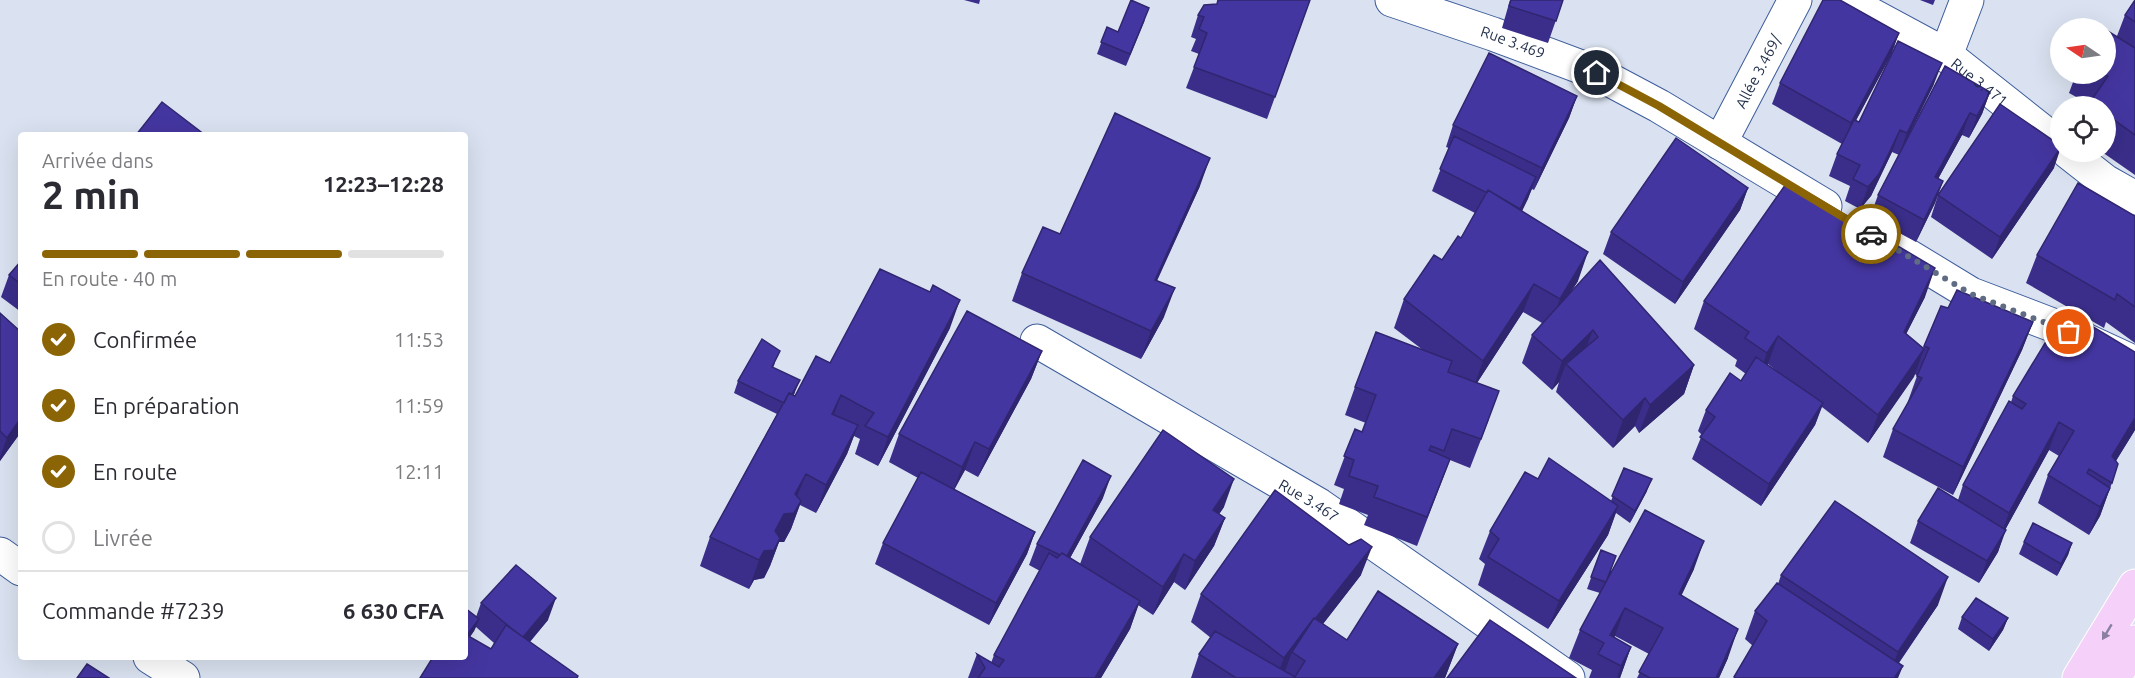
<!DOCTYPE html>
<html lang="fr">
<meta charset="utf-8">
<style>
:root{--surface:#fff;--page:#f7f7f7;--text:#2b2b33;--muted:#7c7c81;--line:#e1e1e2;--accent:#8b6505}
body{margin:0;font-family:Ubuntu,sans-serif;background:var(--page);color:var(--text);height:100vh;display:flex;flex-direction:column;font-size:22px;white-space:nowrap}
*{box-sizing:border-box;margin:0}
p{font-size:20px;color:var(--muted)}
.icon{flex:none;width:33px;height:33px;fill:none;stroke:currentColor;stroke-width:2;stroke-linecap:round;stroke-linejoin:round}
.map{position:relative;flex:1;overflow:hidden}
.drawer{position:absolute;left:18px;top:132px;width:450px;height:528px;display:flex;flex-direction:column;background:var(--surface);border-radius:6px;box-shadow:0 6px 24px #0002}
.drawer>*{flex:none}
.needle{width:39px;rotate:283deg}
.controls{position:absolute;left:2050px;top:18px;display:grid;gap:12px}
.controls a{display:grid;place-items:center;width:66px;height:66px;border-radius:50%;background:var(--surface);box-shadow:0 6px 24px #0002;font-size:30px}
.pin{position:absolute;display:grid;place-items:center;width:51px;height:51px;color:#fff;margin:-26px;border:3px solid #fff;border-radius:50%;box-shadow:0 2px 6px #0007}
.courier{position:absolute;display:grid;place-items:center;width:60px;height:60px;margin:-30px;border:4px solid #8b6505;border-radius:50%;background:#fff;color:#222;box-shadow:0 2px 8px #0007}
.overview em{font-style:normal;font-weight:700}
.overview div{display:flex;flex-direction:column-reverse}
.overview{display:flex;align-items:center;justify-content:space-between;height:102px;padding:0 24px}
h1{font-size:39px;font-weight:700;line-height:45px}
.bar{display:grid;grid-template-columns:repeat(4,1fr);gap:9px 6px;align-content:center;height:72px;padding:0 24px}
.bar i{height:8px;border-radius:4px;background:var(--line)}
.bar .on{background:var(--accent)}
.bar p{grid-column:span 4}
.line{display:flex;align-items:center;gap:15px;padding:0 24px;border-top:2px solid var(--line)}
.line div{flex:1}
ol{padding:0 24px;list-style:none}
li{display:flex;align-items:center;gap:18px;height:66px}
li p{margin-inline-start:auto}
li .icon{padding:6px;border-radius:50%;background:var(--accent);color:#fff;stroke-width:4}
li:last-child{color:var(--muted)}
li i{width:33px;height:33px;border:3px solid var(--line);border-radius:50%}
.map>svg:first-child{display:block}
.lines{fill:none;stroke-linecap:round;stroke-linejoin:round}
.street-casing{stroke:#3d5d9b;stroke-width:35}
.primary-casing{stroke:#fff;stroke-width:35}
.street{stroke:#fff;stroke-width:33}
.primary{stroke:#f5d1fa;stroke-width:33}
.wall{fill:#3a2e8a;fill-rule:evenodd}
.shaded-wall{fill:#302670}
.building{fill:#4436a0;stroke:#302670;stroke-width:1.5}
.oneway{fill:#8a7fa1}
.done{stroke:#606c83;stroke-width:6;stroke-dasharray:0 10.8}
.route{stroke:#8b6505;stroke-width:8}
.labels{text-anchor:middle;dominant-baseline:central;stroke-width:6;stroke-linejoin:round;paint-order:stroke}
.street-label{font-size:15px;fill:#1f2d48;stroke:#fff}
</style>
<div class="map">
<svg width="2135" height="678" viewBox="0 0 2135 678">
<rect width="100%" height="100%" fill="#dae2f1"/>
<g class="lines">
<!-- street casing -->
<g class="street-casing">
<g id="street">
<path id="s1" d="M1392 0 1493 34 1597 73 1659 106 1825 206"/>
<path d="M1844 0 1946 55"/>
<path id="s2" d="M1967 0 1946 55 2061 146"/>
<path id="s3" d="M1720 143 1795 0"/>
<path d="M2068 152 2105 181 2135 198"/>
<path d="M1897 249 1971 294 2055 326 2135 363"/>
<path id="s4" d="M1037 341 1319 505 1568 678"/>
<path d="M0 554 21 569"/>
<path d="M150 657 183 678"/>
</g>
</g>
<!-- primary casing -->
<g class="primary-casing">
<path id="primary" d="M2079 678 2135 586
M2114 678 2135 642"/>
</g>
<!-- street -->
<use href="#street" class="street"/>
<!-- primary -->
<use href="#primary" class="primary"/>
</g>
<!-- wall -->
<path class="wall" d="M964 0H980L979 4Z
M1310 0 1267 119 1186 88 1199 54 1191 51 1196 39 1191 37 1198 15Z
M1510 0H1563L1548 43 1502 28Z
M1920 0H1935L1933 5Z
M2135 0V175L2102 152H2106V106H2088L2089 104 2069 93 2076 74H2106L2117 36 2125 15Z
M1145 20 1126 66 1097 54 1107 27 1118 32Z
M1899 33 1891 55 1856 120 1859 122 1934 84 1903 147 1990 92 1982 114 1969 138 1962 135 1938 179 1943 181 1935 203 1916 242 1870 217 1878 195 1899 155 1892 152 1871 196 1860 209 1845 201 1850 186 1829 176 1837 154 1842 144 1772 104 1780 83Z
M1577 96 1569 118 1534 190 1532 189 1522 211 1578 281 1572 290 1694 365 1684 394 1639 433 1635 426 1613 448 1556 392 1559 382 1552 390 1522 363 1532 335 1542 323 1523 312 1477 383 1489 419 1470 468 1450 460 1417 546 1364 525 1368 515 1339 504 1344 489 1334 485 1355 429 1362 432 1366 423 1345 415 1355 387 1423 350 1394 328 1404 299 1442 260 1461 238 1475 213 1432 191 1449 148 1446 147 1453 125Z
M2054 168 1992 259 1931 217 1938 195Z
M1200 186 1157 281 1164 317 1141 359 1012 301 1022 273 1060 234Z
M1748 188 1740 210 1675 304 1603 254 1611 232Z
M2135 216V343L2106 322 2104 328 2026 283 2037 255Z
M21 261V312L1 297 9 275Z
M1925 297 1906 334 1923 348 1941 306 1948 308 2033 322 2022 350 1953 495 1883 457 1893 429 1907 404 1917 376 1915 374 1868 443 1822 407 1815 425 1761 506 1692 459 1702 435 1698 431 1706 410 1741 381 1746 374 1735 366 1737 360 1694 329 1704 301ZM1768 364 1783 376 1767 365Z
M0 313 21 432 0 461Z
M950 328 878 466 855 454 860 439 854 436 847 454 816 513 800 505 791 529 784 542H779L770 566 764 578 754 580 749 589 700 566 710 537 777 414 734 393 738 381 775 363 773 368 795 392 794 395 795 396 830 363Z
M1042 351 1031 379 978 477 965 470 954 489 1035 532 1027 554 989 625 875 564 883 543 918 478 889 462 899 434Z
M2135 352V430L2116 461 2112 483 2100 516 2089 535 2038 503 2048 475 2059 456 2049 450 2005 530 1998 552 1979 583 1910 543 1918 521 1958 500 1963 485 2011 402 2013 396Z
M1624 468 1647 491 1630 523 1616 513 1608 535 1548 629 1478 585 1485 564 1479 559 1490 531 1538 479 1611 501Z
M1103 498 1070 558 1080 564 1090 537 1224 507 1219 514 1225 518 1214 546 1185 590 1174 582 1153 615 1138 605 1130 629 1101 678H968L977 654 991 663 994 655 1040 571 1029 565 1037 544Z
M2024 542 2072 543 2068 555 2057 576 2019 554Z
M1601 550 1608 578 1694 569 1681 595 1728 658 1719 678H1637L1649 654 1615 636 1614 637 1631 647 1620 678H1589L1592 670 1569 658 1580 630 1600 593 1587 589Z
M1361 575 1323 624 1347 640 1458 644 1445 678H1191L1199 654 1211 638 1191 622 1201 594Z
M1781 575 1938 605 1899 663 1898 678H1734L1753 646 1745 639 1755 611 1778 584Z
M481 603 548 620 530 642 578 676V678H420L465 608 476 617ZM476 627 494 643 491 649 470 637 474 631Z
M1962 617 2008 618 2003 630 1989 651 1958 629Z"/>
<!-- shaded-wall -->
<path class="shaded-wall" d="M1899 33 1891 55 1843 145 1851 123Z
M1942 63 1934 84 1899 155 1907 133Z
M1990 92 1982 114 1969 138 1977 116Z
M1577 96 1569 118 1534 190 1542 168Z
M1970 113 1962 135 1927 199 1935 177Z
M1900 130 1892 152 1871 196 1860 209 1868 187Z
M2061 147 2054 168 1992 259 2000 237Z
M1210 158 1200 186 1144 308 1155 280Z
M1536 177 1528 199 1512 231 1520 209Z
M1943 181 1935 203 1916 242 1924 220Z
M1748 188 1740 210 1675 304 1683 282Z
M1588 252 1578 281 1549 327 1560 299Z
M1935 268 1925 297 1893 360 1904 332Z
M1534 284 1523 312 1473 389 1483 361Z
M1175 288 1164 317 1141 359 1151 331Z
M960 300 950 328 878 466 888 437Z
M2033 322 2022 350 1953 495 1963 467Z
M1593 330 1582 358 1566 364 1559 382 1552 390 1562 361Z
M1778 336 1768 364 1757 381 1767 353Z
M1924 349 1914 377 1868 443 1878 415Z
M1042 351 1031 379 978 477 989 449Z
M1694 365 1684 394 1639 433 1650 405Z
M800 380 795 392 782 416 786 404Z
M841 395 831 423 832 414Z
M1645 398 1635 426 1613 448 1623 420Z
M1823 403 1815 425 1761 506 1769 484Z
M21 418V432L0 461V457L7 438Z
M2135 418V430L2105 478 2112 456Z
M2059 422 2049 450 1999 541 2009 513Z
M858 425 847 454 816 513 826 485Z
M975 442 965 470 951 496 962 467Z
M806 474 795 502 801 501 791 529 784 542H779L770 566 764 578 754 580 749 589 759 560Z
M1111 476 1103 498 1058 580 1066 558Z
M1234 479 1224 507 1203 538 1213 510Z
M1652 479 1647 491 1630 523 1635 511Z
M2110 488 2100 516 2089 535 2100 507Z
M1618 506 1608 535 1548 629 1559 601Z
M1225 518 1214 546 1185 590 1195 561Z
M2006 530 1998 552 1979 583 1987 561Z
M1035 532 1027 554 989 625 996 603Z
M1704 541 1694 569 1669 622 1679 594Z
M2072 543 2068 555 2057 576 2061 564Z
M1372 547 1361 575 1298 656 1292 652 1285 671 1280 678H1276L1284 658Z
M1184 554 1174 582 1153 615 1163 587Z
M1948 577 1938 605 1888 678 1898 652Z
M556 598 548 620 514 660 522 638Z
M1140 601 1130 629 1101 678H1095Z
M1625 608 1615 636 1604 657 1610 635Z
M2008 618 2003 630 1989 651 1993 639Z
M479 619 474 631 465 643V637Z
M1738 629 1728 658 1719 678H1716Z
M1458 644 1445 678H1434Z
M1631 647 1621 675 1620 678H1617L1621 666Z
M1903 666 1898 678H1894Z"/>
<!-- building -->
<path class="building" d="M1131 0 1149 8 1130 54 1101 42 1107 27 1118 32Z
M1218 0H1310L1275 97 1194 67 1207 33 1199 29 1204 17 1198 15 1204 5 1217 4Z
M1511 0H1563L1556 21 1509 6Z
M1823 0H1840L1899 33 1851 123 1780 83Z
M2135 0V22L2125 15Z
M2106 30 2135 48V135L2106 114V106H2096L2090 102 2108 76 2104 74H2106Z
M1898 41 1942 63 1907 133 1900 130 1879 174 1868 187 1853 179 1860 165 1837 154 1854 120 1859 122Z
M1489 53 1577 96 1542 168 1453 125Z
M1945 66 1990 92 1977 116 1970 113 1935 177 1943 181 1924 220 1878 195Z
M162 102 205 135H136Z
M2000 104 2061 146V147L2000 237 1938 195Z
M1115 113 1210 158 1155 280 1175 288 1151 331 1022 273 1043 227 1060 234Z
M1454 136 1536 177 1520 209 1488 190 1487 193 1440 169Z
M1676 138 1748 188 1683 282 1611 232Z
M1788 181 1935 268 1904 332 1924 349 1878 415 1778 336 1767 353 1745 338 1749 332 1704 301Z
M2078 183 2135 216V307L2117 294 2115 300 2037 255Z
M1488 190 1588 252 1560 299 1534 284 1483 361 1404 299 1434 255 1442 260 1458 236 1461 238Z
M1600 260 1694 365 1650 405 1645 398 1623 420 1566 364 1598 337 1593 330 1562 361 1532 335Z
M21 261V284L9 275Z
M880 269 930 292 933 285 960 300 888 437 865 426 874 413 841 395 832 414 858 425 826 485 806 474 795 494 801 501 794 513 784 514 775 531 780 538 774 550 764 551 759 560 710 537 789 393 795 396 816 356 830 363Z
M1957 290 2033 322 1963 467 1893 429 1922 378 1917 376 1929 348 1924 346 1941 306 1948 308Z
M2065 310 2135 352V418L2112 456 2118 464 2112 483 2089 469 2087 473 2110 488 2100 507 2048 475 2074 431 2059 422 2009 513 1963 485 2009 401 2022 409 2026 404 2013 396Z
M967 311 1042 351 989 449 975 442 962 467 899 434Z
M0 313 21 332V418L7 438 0 431Z
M1376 332 1452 361 1448 372 1499 391 1481 439 1452 429 1444 451 1431 446 1429 450 1450 459 1427 517 1374 497 1378 486 1349 476 1354 460 1344 456 1355 429 1362 432 1376 395 1355 387Z
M762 339 780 351 772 367 800 380 792 394 789 393 784 403 738 381Z
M1756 357 1823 403 1769 484 1700 437 1715 417 1706 410 1730 373 1741 381Z
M1163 430 1234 479 1213 510 1225 518 1195 561 1184 554 1163 587 1090 537Z
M1549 458 1618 506 1559 601 1488 557 1499 539 1490 531 1525 472 1538 479Z
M1083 460 1111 476 1067 556 1062 553 1060 555 1037 544Z
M1624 468 1652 479 1635 511 1612 496Z
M921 472 1035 532 996 603 883 543Z
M1938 488 2006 530 1987 561 1918 521Z
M1275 490 1349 545 1361 539 1372 547 1315 619 1314 618 1284 658 1201 594Z
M1835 501 1948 577 1898 652 1781 575Z
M1645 510 1704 541 1679 594 1738 629 1716 678H1650L1639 672 1663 628 1625 608 1610 635 1631 647 1621 666 1598 654 1604 643 1580 630Z
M2033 523 2072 543 2061 564 2024 542Z
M1601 550 1616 556 1606 582 1591 577Z
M1049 553 1057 558 1062 553 1140 601 1095 678H978L985 668 977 654 999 667 1004 660 994 655Z
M516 565 556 598 523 637 511 628 481 603Z
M1777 583 1903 666 1894 678H1735L1734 677 1767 621 1755 611Z
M1378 591 1458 644 1434 678H1236L1199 654 1215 631 1295 677 1305 661 1292 652 1314 618 1347 640Z
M1976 598 2008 618 1993 639 1962 617Z
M465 608 479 619 467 635 465 634Z
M1490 620 1576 678H1447Z
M506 625 578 676 577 678H420L433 657H465V634L491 649Z
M87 664 109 678H77Z"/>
<!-- one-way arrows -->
<defs><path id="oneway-solid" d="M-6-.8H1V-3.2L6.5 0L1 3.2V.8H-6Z" transform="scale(1.5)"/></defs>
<use class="oneway" href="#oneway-solid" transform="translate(2107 632) rotate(121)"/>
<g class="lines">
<!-- done -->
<path class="done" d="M1871 234 1971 294 2069 332"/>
<!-- route -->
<path class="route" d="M1597 73 1659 106 1871 234"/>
</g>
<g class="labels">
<!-- street labels -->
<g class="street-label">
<text stroke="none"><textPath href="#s1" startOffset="128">Rue 3.469</textPath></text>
<text stroke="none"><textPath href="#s3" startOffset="81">Allée 3.469/</textPath></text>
<text stroke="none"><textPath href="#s2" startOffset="102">Rue 3.471</textPath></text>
<text stroke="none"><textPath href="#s4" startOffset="315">Rue 3.467</textPath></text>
</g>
</g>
</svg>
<div class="controls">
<a><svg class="needle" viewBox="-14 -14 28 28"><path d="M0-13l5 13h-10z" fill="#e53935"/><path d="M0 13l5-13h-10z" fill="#7c7c81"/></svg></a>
<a><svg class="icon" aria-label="locate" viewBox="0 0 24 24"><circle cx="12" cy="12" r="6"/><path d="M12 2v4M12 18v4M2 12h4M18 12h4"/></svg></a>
</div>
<div class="pin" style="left:2069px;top:332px;background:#ea580c"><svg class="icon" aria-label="bag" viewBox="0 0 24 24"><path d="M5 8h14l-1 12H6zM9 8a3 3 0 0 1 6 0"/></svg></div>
<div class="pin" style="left:1597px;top:73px;background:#1f2937"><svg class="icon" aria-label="home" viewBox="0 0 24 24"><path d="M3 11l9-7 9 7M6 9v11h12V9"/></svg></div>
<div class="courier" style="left:1871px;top:234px"><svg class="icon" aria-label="car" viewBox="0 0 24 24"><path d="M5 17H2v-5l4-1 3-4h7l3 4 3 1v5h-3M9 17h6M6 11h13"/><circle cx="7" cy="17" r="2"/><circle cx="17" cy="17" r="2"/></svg></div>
<section class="drawer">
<div class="overview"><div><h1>2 min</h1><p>Arrivée dans</p></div><em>12:23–12:28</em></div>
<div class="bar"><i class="on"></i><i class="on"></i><i class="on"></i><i></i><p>En route · 40 m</p></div>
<ol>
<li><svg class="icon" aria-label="check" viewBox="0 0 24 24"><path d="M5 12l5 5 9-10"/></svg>Confirmée<p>11:53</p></li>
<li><svg class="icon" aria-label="check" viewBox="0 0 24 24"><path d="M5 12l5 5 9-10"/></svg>En préparation<p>11:59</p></li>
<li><svg class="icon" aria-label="check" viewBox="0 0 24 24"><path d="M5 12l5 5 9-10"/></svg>En route<p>12:11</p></li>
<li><i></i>Livrée</li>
</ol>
<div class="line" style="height:78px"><div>Commande #7239</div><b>6 630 CFA</b></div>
</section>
</div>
